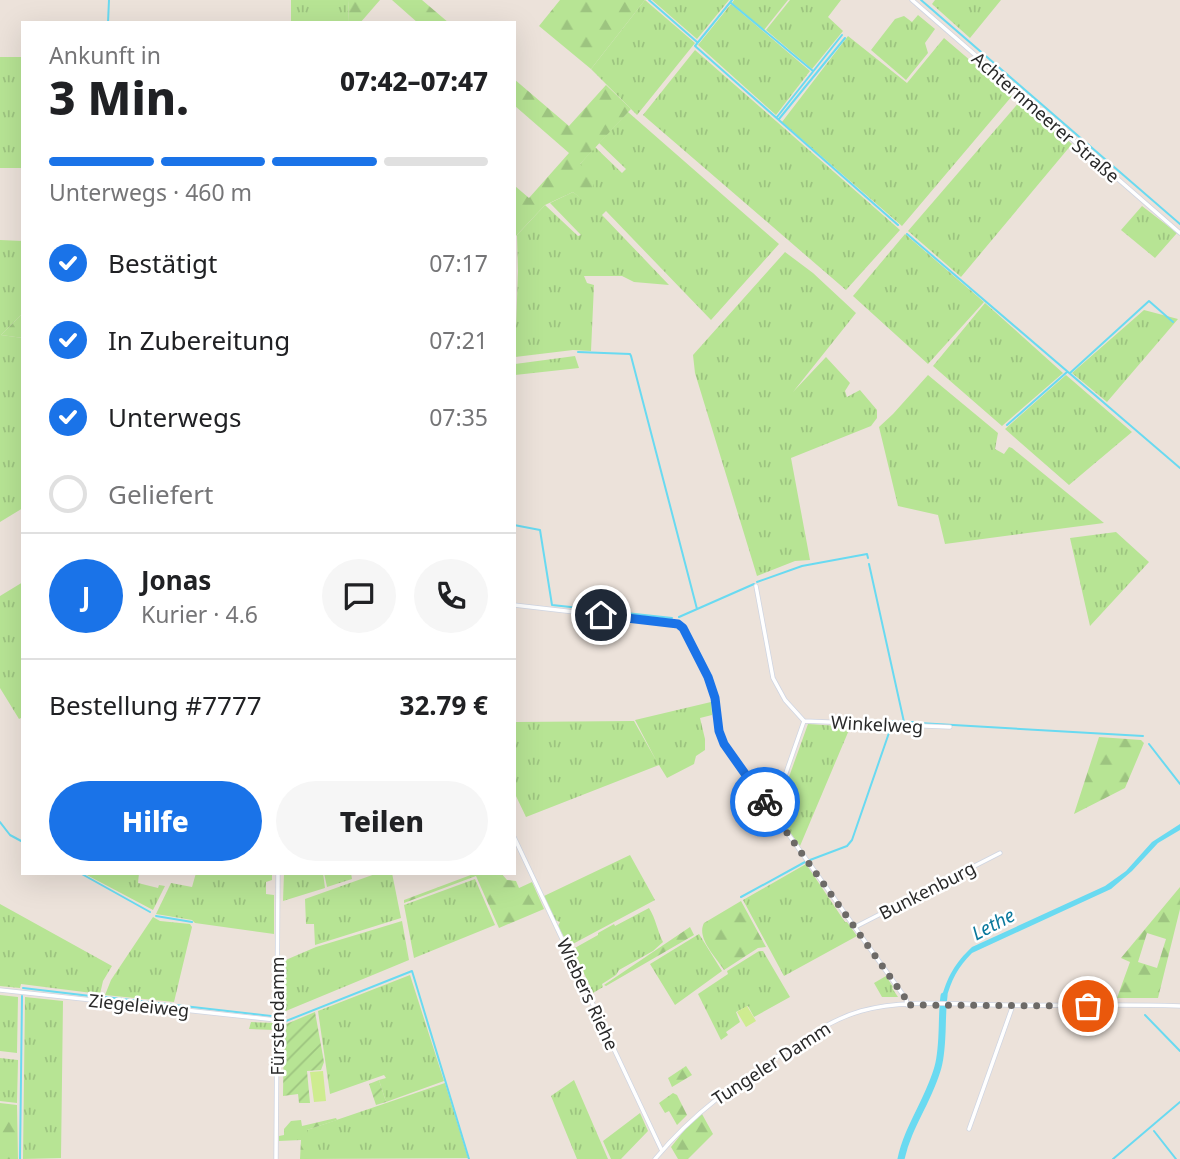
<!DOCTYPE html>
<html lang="de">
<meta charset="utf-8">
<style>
:root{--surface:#fff;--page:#f6f6f6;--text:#202124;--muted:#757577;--line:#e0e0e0;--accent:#1a73e8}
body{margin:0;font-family:"Noto Sans",sans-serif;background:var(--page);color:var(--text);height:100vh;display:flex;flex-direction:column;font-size:26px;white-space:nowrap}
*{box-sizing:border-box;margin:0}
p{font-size:23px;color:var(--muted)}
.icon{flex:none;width:38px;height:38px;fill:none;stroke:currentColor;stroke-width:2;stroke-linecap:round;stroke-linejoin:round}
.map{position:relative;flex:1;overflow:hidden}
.side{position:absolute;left:21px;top:21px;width:495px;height:854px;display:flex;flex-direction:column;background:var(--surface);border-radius:0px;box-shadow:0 7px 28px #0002}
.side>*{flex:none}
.pin{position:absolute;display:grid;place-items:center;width:60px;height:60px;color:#fff;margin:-30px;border:4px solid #fff;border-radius:50%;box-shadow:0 2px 7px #0007}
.courier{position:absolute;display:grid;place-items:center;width:70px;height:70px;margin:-35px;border:5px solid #1a73e8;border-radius:50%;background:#fff;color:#222;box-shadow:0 2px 9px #0007}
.headline em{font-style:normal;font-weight:800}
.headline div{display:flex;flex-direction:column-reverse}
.headline{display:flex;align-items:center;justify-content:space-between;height:119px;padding:0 28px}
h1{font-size:46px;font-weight:800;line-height:52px}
.bar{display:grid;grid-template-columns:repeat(4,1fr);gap:10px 7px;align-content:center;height:84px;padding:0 28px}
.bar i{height:9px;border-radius:5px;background:var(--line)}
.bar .active{background:var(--accent)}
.bar p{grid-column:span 4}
.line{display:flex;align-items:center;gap:18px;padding:0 28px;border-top:2px solid var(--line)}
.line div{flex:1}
.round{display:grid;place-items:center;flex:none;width:74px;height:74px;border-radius:37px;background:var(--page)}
ol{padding:0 28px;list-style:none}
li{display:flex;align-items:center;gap:21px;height:77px}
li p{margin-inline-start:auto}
li .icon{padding:7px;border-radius:50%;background:var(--accent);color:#fff;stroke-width:4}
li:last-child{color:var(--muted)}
li i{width:38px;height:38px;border:4px solid var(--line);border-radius:50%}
.cta{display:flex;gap:14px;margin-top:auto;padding:14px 28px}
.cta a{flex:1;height:80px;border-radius:42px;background:var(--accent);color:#fff;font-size:28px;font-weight:800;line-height:80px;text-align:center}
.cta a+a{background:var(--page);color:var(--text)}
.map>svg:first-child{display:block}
.grass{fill:url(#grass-tufts)}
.forest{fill:url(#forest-firs);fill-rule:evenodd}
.garden{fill:url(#garden-furrows)}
.pitch{fill:#ceec90}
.water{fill:#69daf1}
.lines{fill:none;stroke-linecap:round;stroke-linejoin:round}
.stream{stroke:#69daf1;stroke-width:2}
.river{stroke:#69daf1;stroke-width:7}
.minor-casing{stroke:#cfd5e2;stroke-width:5}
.minor{stroke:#fff;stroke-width:3.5}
.done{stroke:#6d6a67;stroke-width:7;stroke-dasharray:0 12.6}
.route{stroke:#1a73e8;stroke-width:9}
.labels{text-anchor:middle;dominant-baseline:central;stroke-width:5;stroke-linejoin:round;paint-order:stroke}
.street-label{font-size:18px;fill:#292929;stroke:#fff}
.water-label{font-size:19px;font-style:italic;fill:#0a789c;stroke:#fff}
</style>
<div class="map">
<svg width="1180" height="1159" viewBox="0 0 1180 1159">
<defs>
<pattern id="grass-tufts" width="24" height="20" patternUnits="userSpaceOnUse" patternTransform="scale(1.75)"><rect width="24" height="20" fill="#b7e494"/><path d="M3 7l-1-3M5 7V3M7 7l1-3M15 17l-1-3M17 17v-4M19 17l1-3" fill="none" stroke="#9dc480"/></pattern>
<pattern id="forest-firs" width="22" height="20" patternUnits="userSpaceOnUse" patternTransform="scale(1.75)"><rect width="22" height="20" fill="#b7e494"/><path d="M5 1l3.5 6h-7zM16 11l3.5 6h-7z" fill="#9dc480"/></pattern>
<pattern id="garden-furrows" width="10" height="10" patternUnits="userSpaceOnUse" patternTransform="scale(1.75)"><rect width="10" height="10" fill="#b7e494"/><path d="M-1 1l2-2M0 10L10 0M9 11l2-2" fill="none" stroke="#9dc480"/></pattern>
</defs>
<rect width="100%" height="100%" fill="#ece2da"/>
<!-- grass -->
<path class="grass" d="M291 0H348L349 23H291Z
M645 0 695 43 637 115 591 69Z
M652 0H729L697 39Z
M734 0H788L764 30 732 3Z
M790 0H841L828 17 843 31 812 69 766 30Z
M935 0H1001L970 38 932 4Z
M731 4 810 71 776 115 698 45Z
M918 15 935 29 925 43 928 53 906 80 871 50 895 19 904 16 912 22Z
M848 36 907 83 944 38 1012 96 902 226 782 122Z
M695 50 900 230 846 290 643 115Z
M0 57H23V168H0Z
M1021 100 1072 144 961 277 908 231Z
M628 112 779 244 711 320 606 211 602 215 669 285 634 282 622 276H584L587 283 594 285 591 351 573 350 515 357 518 271 517 235 545 205 578 236 581 235 550 203 573 192 586 202 580 164 595 147 622 173 626 169 599 143Z
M1142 206 1177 233 1155 258 1121 230Z
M905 234 984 302 928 364 853 296Z
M0 240 23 241V313L1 335 23 338V508L0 522Z
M785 252 813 273 856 313 793 392 826 357 850 383 845 391 847 397 860 390 877 410V418L871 426 791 458 810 560 795 561 757 576 695 373 693 355Z
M985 303 1063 373 1002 426 933 366Z
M1144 310 1178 319 1107 402 1072 373Z
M575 356 579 368 515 375V364Z
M928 375 998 433 995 449 1004 454 1009 447 1012 448 1104 523 945 544 938 515 898 506 879 427 893 414Z
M1066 375 1132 432 1069 485 1005 429Z
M1116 532 1149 562 1090 626 1070 538Z
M23 582V717L19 719 0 688V596Z
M711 702 712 715 700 718 705 739V750L696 756 694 764 667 778 659 765 526 817 515 794V722L634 721 657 762 635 720Z
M808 724 854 727 849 730 800 846 776 813Z
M630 855 655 900 569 946 558 926 560 922 555 920 544 896Z
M806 864 845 922H847L857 936 784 976 743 900Z
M83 873H139L138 883 158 888 159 885 165 886 153 910Z
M196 873H272V880L266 882V894L274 895V934L195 923 192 920 156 914 171 883 192 887Z
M284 873H323L325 888 283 901Z
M324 873H351L352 879 327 887Z
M378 873H392L401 918 315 945 314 924H306L305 899Z
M475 879 495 925 414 958 404 905Z
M0 904 112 966 103 981 100 994 21 984 20 988 0 986Z
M649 908C656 919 657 930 663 942L653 951 619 970 616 975 602 984 603 987 593 993 573 949 598 935V933L614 924 615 926Z
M153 917 160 921 190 924 192 927 174 1002 105 995 111 980Z
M402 921 409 960 281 1013V962L316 947Z
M699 934 722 971 675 1005 650 964Z
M759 951H763L790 997 754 1017 748 1006 736 1012 740 1022 726 1032 728 1035 721 1040 698 994 728 974 727 971Z
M410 975 444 1081 386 1102 379 1080 386 1078 384 1075 330 1094 318 1011Z
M886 976 893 987 892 988 898 997H882L874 983Z
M0 995 18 997 17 1053 0 1051Z
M25 997 63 1001 61 1158 23 1159Z
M251 1022 275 1023V1030L249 1029Z
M0 1058 18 1060 17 1103 0 1101Z
M574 1080 608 1159H577L551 1096Z
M445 1083 468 1158 307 1159V1130Z
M640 1113 648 1131 621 1159H611L603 1141Z"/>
<!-- forest -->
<path class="forest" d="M348 0H380L360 23H349Z
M392 0H422L449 23H418Z
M560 0H645L591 69 539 26Z
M514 79 569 126 606 85 631 109 580 164 592 176 594 191 586 203 573 192 545 205 515 237V186L529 198 569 153 515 106Z
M23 313V338L1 335Z
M1099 737 1141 740 1144 743 1125 788 1074 814Z
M476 873H501L507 880 516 881 519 888 532 882 544 909 499 928 476 876 404 903V900Z
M1180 887V909L1158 998H1117L1130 962 1121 958ZM1147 933 1166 939 1157 968 1138 962Z
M741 901 766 947 758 948 724 970C716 957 696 938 704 923Z
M690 927 694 935 606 986 604 985Z
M686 1066 692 1075 672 1087 668 1078Z
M673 1093 677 1095 687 1115 677 1125 669 1111 665 1113 659 1103Z
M0 1103 17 1105 18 1159H0Z
M702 1114 713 1134 688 1159H678L671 1147 687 1127Z
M336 1118 337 1120 307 1130V1159H300L301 1140 279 1141V1136L284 1135V1129L291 1121 301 1120 302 1126Z"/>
<!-- garden -->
<path class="garden" d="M315 1012 324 1062 321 1070 307 1071 310 1103H299L298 1094 283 1096 284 1025Z
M379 1080 386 1102 376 1105 369 1084Z"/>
<!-- pitch -->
<path class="pitch" d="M747 1006 756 1021 746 1027 737 1012Z
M323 1071 326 1101 314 1102 310 1072Z"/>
<!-- water -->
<path class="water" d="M1180 824V830L1158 843 1132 871 1111 889 972 953C958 967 951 980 946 1000H941C947 977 955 963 972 947L1105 886 1126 871 1152 842Z"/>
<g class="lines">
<!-- stream -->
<path class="stream" d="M649 0 697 42
M732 0 695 46 898 225
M921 0 1180 224
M731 3 813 71
M108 23 109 0
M777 117 842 35
M779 119 845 38
M907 234 1180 468
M578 352 630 354 631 356 697 609
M1070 373 1149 301 1173 322
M1007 425 1067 372
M514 525 540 530 552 605 672 618
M869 564 904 722H913
M757 582 802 566 867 554 868 558
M679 617 754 584
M893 721H896
M919 723 1143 736
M1149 744 1180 784
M0 822 10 835 23 842
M810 860 847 846 852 840 891 727
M80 873 150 912
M741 897 805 862
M156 916 192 922
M23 988 99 997
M105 997 271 1016
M1145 1015 1180 1051
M281 1023 412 971 469 1159
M1154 1131 1176 1159
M20 1159 22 996
M1113 1159 1180 1102"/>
<!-- river -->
<path class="river" d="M901 1159C908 1126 929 1100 938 1067 944 1045 941 1019 944 996"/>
<!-- minor casing -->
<g class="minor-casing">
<path id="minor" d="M912 0 1180 233
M756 586 773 678 785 700 804 721 772 813
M514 605 678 624 683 628C696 648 711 676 715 700 718 715 718 729 724 744L906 999 907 1005
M804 721 950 727
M514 837 662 1151
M855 927 1000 853
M0 990 276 1020
M969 1129 1013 1005
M276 1159 278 873
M655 1159C695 1111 735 1084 786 1051 810 1035 833 1019 861 1011 906 998 957 1005 1004 1005 1063 1006 1121 1004 1180 1006"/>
</g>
<!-- minor -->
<use href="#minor" class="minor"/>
</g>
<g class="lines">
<!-- done -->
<path class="done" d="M765 802 906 999 907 1005 1088 1006"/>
<!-- route -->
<path class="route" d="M601 615 678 624 683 628 708 677 715 698 719 731 724 744 765 802"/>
</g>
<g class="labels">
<!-- street labels -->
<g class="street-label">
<text transform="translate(1046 117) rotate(41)">Achternmeerer Straße</text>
<text transform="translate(877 724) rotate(3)">Winkelweg</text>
<text transform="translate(927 890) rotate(-27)">Bunkenburg</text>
<text transform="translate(588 994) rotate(65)">Wiebers Riehe</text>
<text transform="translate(139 1005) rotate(6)">Ziegeleiweg</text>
<text transform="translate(277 1016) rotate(-90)">Fürstendamm</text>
<text transform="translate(771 1063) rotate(-33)">Tungeler Damm</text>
</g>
<!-- water labels -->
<g class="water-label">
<text transform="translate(993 924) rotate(-28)">Lethe</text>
</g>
</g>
</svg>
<div class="pin" style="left:1088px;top:1006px;background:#ea580c"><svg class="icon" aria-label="bag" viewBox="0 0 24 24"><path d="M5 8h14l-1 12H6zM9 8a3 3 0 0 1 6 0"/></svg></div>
<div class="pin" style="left:601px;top:615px;background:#1f2937"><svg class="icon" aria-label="home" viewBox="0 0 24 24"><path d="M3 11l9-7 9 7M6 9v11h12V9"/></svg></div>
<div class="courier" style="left:765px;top:802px"><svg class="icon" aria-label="bike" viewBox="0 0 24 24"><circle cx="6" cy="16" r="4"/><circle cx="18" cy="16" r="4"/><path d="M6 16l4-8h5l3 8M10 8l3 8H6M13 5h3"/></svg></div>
<section class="side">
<div class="headline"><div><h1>3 Min.</h1><p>Ankunft in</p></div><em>07:42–07:47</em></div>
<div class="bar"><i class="active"></i><i class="active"></i><i class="active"></i><i></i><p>Unterwegs · 460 m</p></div>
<ol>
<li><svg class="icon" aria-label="check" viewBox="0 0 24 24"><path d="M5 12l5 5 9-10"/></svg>Bestätigt<p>07:17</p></li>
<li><svg class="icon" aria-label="check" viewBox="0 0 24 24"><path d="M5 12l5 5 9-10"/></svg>In Zubereitung<p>07:21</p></li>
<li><svg class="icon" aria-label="check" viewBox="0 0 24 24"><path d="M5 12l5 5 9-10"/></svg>Unterwegs<p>07:35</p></li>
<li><i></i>Geliefert</li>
</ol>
<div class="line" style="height:126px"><b class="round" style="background:var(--accent);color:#fff">J</b><div><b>Jonas</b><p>Kurier · 4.6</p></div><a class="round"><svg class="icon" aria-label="chat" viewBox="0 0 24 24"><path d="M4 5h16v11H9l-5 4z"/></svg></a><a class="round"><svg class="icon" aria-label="phone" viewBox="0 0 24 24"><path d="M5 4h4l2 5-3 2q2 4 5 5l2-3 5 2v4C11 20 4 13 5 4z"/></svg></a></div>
<div class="line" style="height:91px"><div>Bestellung #7777</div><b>32.79 €</b></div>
<div class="cta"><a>Hilfe</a><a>Teilen</a></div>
</section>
</div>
